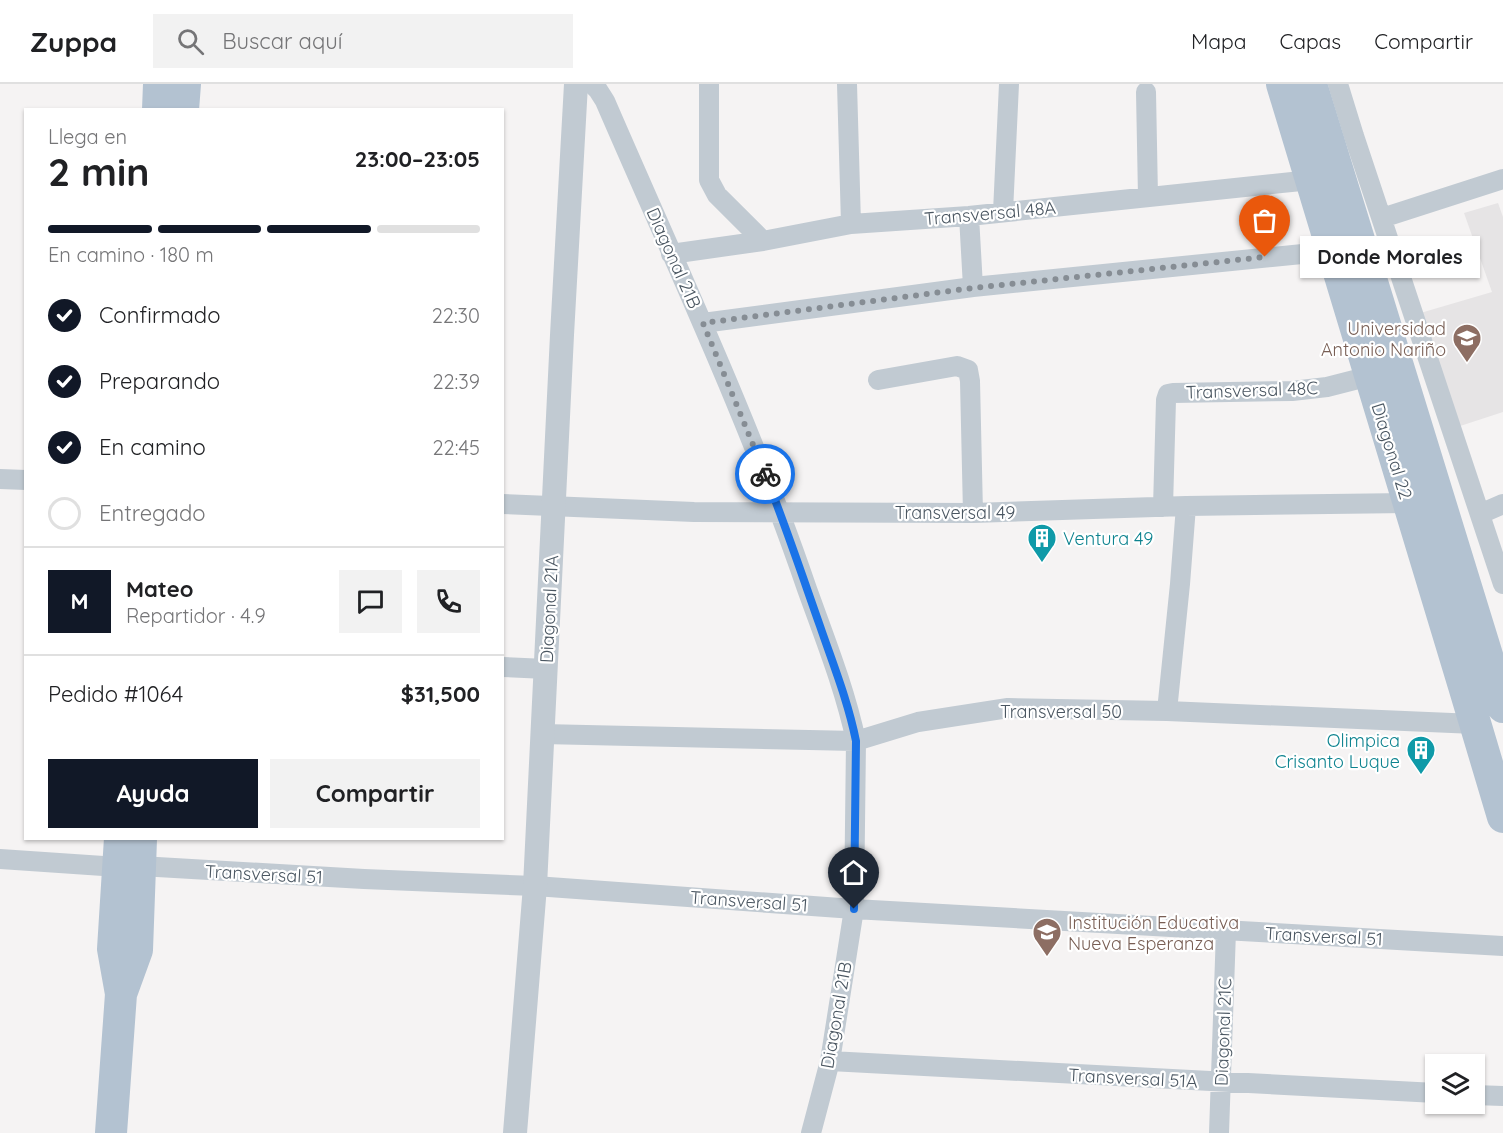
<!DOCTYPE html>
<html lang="es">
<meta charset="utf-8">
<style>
:root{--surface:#fff;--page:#f2f2f2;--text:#202124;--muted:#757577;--line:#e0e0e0;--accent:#111827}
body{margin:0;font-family:Quicksand,sans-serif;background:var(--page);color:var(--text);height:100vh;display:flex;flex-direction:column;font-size:22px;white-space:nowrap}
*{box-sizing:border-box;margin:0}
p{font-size:20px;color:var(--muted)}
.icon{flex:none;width:33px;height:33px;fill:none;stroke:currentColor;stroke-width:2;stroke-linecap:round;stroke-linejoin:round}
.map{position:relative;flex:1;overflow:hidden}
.details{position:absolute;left:24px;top:24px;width:480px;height:732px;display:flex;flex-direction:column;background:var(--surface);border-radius:0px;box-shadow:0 2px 4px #0004}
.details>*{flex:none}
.tools{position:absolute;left:1425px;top:970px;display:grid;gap:12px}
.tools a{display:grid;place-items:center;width:60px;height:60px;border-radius:0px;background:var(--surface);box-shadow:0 2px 4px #0004;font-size:30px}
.pin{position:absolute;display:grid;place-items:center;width:51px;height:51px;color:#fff;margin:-62px -26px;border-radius:50% 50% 50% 0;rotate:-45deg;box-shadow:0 0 6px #0007}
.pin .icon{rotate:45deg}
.courier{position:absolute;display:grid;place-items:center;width:60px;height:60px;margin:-30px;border:4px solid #1a73e8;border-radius:50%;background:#fff;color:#222;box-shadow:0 2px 8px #0007}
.bubble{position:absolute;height:42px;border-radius:0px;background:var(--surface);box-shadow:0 2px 4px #0004;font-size:20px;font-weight:700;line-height:42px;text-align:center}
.head em{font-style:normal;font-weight:700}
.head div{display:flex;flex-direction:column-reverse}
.head{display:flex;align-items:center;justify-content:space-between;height:102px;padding:0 24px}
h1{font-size:39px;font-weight:700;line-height:45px}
.bar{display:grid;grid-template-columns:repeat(4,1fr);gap:9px 6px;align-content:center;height:72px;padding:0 24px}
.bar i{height:8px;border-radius:4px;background:var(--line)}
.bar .selected{background:var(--accent)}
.bar p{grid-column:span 4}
.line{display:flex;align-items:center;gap:15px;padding:0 24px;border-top:2px solid var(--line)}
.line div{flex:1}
.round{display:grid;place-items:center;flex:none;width:63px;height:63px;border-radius:0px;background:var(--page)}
ol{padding:0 24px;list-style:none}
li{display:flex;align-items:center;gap:18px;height:66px}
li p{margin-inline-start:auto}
li .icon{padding:6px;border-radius:50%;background:var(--accent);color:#fff;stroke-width:4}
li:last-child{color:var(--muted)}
li i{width:33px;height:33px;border:3px solid var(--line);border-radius:50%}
.action{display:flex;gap:12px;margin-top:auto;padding:12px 24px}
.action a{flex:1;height:69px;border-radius:0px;background:var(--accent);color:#fff;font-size:24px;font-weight:700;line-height:69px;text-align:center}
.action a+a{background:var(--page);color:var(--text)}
header{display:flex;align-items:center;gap:36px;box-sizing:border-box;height:84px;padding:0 30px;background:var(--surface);border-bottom:2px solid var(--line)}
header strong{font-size:28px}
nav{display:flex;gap:33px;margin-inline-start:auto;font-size:21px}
.search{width:420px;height:54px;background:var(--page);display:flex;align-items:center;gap:15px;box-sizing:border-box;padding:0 21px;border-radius:0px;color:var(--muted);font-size:22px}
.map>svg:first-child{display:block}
.education{fill:#e6e4e5}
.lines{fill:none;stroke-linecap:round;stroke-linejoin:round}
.minor{stroke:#c1cad2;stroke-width:20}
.tertiary{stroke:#c1cad2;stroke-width:24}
.primary{stroke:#b3c2d1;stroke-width:32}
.done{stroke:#868d94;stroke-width:6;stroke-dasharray:0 10.8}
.route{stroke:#1a73e8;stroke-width:8}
.labels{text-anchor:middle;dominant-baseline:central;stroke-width:4.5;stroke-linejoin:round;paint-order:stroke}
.street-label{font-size:18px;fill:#4a5661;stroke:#fff}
.education-label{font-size:18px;fill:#785e54;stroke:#fff;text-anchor:end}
.culture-label{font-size:18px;fill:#0d838f;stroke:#fff;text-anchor:start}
</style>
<header>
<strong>Zuppa</strong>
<div class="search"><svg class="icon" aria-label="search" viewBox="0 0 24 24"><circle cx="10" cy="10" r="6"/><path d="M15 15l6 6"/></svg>Buscar aquí</div>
<nav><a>Mapa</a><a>Capas</a><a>Compartir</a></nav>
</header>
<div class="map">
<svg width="1503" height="1049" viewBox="0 0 1503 1049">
<rect width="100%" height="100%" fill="#f5f3f3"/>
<!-- education -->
<path class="education" d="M1498 119 1503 133V328L1451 345 1417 230 1492 208 1464 129Z"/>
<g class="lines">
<!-- minor -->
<path class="minor" d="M592 0 598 6 605 17C675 179 750 338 807 505 825 555 845 605 856 657L854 825 830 977 811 1049
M709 0V96L717 111 763 157
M847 0 851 140
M1338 0 1354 52 1503 500
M1146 8 1148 113
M1003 128 1009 0
M969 132 973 203
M1382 134 1503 95
M671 170 763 157 851 140 969 132 1311 96
M703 239 973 203 1332 167
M878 296 957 282 968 286 970 297 973 429
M0 395 26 396
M502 420 694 428 973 429 1186 422 1408 419
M1163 423 1166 316 1168 310 1173 309 1292 307 1327 303 1370 292
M1480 430 1503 420
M502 583 546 585
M1167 627 1180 500 1186 422
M542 650 856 657 918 638 1008 624 1167 627 1475 640
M0 775 118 783
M140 782 364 795 535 802 854 825 1503 862
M830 977 1436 1009
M1474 1011 1503 1012
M1219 1049 1226 847"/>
<!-- tertiary -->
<path class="tertiary" d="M515 1049 535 802 562 251 576 0"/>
<!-- primary -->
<path class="primary" d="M1282 0 1464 602 1503 733
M1311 0 1503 623
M158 26 159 0
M183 26 185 0
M121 910 137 866 141 755
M111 1049 121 910 113 865 120 754"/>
</g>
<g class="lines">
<!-- done -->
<path class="done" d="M765 390 703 239 973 204 1265 173"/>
<!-- route -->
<path class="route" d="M765 390C785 440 802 491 820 542 833 580 848 617 856 657L854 825"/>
</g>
<!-- icons -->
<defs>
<g id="university-pin" transform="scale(1.5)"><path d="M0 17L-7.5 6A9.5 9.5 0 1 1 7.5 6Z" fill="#8d6e63" stroke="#fff"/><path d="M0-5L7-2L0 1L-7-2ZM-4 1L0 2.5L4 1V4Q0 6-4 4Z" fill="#fff"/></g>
<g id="building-pin" transform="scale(1.5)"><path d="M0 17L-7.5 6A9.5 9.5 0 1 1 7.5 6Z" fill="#0f9aa8" stroke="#fff"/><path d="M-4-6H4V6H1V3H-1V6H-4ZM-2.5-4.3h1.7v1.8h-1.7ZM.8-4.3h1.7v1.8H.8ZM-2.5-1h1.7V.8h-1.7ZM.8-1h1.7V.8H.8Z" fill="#fff"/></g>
<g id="school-pin" transform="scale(1.5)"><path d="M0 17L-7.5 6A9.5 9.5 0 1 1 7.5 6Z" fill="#8d6e63" stroke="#fff"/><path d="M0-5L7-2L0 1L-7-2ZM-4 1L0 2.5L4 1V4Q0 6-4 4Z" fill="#fff"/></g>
</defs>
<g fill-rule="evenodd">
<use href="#university-pin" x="1467" y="254"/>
<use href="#building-pin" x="1042" y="454"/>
<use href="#building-pin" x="1421" y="666"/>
<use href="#school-pin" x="1047" y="848"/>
</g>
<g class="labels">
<!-- street labels -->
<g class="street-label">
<text transform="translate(990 129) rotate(-5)">Transversal 48A</text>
<text transform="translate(674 174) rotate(66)">Diagonal 21B</text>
<text transform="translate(1252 306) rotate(-2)">Transversal 48C</text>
<text transform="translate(1392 367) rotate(73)">Diagonal 22</text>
<text x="955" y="428">Transversal 49</text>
<text transform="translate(549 525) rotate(-87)">Diagonal 21A</text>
<text x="1061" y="627">Transversal 50</text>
<text transform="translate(264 790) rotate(3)">Transversal 51</text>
<text transform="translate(749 817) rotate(4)">Transversal 51</text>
<text transform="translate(1324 852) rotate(3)">Transversal 51</text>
<text transform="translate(836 931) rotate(-80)">Diagonal 21B</text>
<text transform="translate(1223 948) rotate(-88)">Diagonal 21C</text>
<text transform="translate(1133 994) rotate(3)">Transversal 51A</text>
</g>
<!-- education labels -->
<g class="education-label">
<text x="1446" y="244">Universidad<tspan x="1446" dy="21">Antonio Nariño</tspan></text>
<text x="1068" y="838" text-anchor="start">Institución Educativa<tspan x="1068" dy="21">Nueva Esperanza</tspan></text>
</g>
<!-- culture labels -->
<g class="culture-label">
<text x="1063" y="454">Ventura 49</text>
<text x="1400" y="656" text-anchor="end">Olimpica<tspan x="1400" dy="21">Crisanto Luque</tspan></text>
</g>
</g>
</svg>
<div class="tools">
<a><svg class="icon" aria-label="layers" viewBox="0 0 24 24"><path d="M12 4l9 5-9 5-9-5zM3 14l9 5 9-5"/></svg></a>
</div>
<div class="pin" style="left:1265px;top:173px;background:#ea580c"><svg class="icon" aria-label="bag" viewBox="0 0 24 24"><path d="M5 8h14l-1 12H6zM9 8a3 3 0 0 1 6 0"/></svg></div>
<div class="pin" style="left:854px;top:825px;background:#1f2937"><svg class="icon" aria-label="home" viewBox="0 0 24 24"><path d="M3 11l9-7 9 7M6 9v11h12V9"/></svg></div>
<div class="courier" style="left:765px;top:390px"><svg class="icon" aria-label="bike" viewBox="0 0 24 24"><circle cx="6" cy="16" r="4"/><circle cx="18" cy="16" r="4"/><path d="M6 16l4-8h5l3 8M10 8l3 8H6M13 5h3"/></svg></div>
<div class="bubble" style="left:1300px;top:152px;width:180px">Donde Morales</div>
<section class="details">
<div class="head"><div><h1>2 min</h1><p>Llega en</p></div><em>23:00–23:05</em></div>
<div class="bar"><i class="selected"></i><i class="selected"></i><i class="selected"></i><i></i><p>En camino · 180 m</p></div>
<ol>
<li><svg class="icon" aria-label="check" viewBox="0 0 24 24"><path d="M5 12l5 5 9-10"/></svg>Confirmado<p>22:30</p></li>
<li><svg class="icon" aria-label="check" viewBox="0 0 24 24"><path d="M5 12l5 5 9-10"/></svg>Preparando<p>22:39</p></li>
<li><svg class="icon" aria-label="check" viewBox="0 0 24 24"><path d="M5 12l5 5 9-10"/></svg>En camino<p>22:45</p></li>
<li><i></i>Entregado</li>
</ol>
<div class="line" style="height:108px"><b class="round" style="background:var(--accent);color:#fff">M</b><div><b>Mateo</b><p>Repartidor · 4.9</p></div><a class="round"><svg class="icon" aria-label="chat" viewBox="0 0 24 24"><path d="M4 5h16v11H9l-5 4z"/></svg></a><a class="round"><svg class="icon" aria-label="phone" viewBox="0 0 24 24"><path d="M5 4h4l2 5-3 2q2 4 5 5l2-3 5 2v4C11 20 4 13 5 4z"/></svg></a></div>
<div class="line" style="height:78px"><div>Pedido #1064</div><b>$31,500</b></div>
<div class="action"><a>Ayuda</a><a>Compartir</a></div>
</section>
</div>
